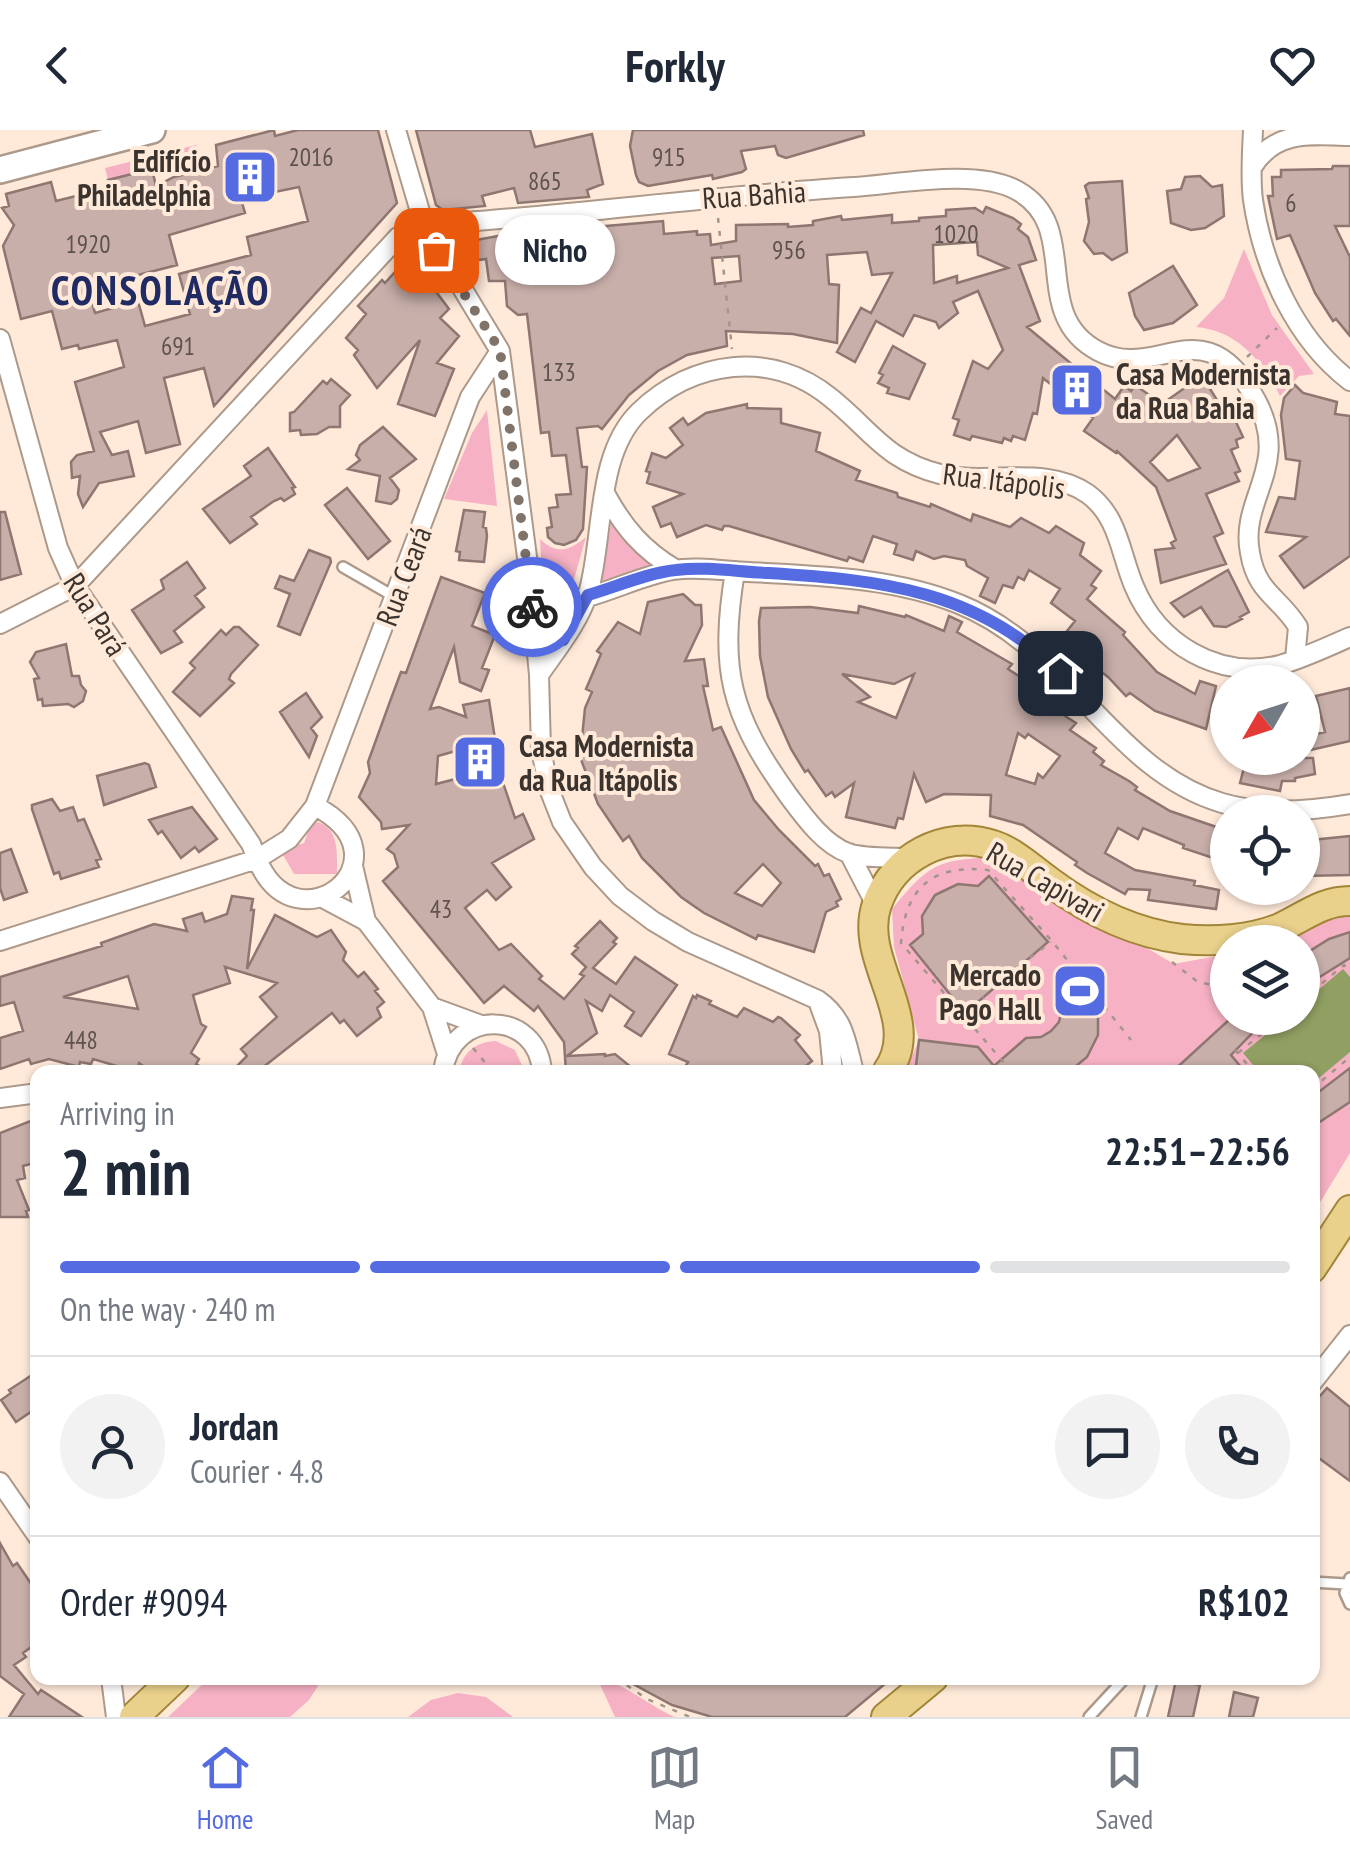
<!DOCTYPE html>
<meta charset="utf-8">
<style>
:root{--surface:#fff;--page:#f2f2f3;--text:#1f2937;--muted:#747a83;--line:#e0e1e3;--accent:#556be1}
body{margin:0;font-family:"PT Sans Narrow",sans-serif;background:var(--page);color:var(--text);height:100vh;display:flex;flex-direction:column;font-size:38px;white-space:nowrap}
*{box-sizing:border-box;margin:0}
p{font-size:32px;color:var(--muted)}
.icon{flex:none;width:55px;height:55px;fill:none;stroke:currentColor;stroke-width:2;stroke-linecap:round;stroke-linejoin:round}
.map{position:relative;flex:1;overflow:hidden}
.side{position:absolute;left:30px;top:935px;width:1290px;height:620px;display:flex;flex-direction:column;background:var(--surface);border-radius:20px;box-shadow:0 2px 8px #0004}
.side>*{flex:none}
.needle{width:65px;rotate:231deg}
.fabs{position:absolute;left:1210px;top:535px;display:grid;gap:20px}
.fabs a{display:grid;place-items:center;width:110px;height:110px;border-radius:50%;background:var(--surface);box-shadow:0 2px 8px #0004;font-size:50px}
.pin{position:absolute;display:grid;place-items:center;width:85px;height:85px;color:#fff;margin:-42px;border-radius:20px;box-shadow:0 5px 15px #0006}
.courier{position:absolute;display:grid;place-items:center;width:100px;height:100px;margin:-50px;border:8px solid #556be1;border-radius:50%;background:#fff;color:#222;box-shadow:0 2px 12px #0007}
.bubble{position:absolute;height:70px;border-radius:35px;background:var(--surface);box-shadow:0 2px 8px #0004;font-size:32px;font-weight:600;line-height:70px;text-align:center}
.headline em{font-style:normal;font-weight:600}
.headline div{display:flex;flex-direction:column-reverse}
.headline{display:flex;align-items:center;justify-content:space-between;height:170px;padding:0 30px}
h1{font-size:65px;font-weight:600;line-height:75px}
.bar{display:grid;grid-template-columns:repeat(4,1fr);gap:15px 10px;align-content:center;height:120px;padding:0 30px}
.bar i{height:12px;border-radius:8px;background:var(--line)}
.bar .active{background:var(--accent)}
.bar p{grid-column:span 4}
.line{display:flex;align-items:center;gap:25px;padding:0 30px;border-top:2px solid var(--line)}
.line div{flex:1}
.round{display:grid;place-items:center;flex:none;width:105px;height:105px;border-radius:52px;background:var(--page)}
header{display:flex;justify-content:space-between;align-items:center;height:130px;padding:0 30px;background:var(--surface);font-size:45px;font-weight:600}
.tab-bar{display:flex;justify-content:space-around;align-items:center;height:140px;border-top:2px solid var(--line);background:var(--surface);font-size:28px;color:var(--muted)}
.tab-bar a{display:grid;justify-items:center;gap:5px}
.tab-bar .active{color:var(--accent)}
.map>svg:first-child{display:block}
.green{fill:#f6b2c4}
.water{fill:#909f62}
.building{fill:#c9afaa;stroke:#8e7671;stroke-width:2.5;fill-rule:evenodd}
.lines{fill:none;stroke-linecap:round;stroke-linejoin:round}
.service-casing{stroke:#ac998a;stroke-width:14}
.minor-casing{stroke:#ac998a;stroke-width:22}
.secondary-casing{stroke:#ac998a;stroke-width:30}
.primary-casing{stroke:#a28637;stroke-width:32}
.path{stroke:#a4958a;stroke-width:2.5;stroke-dasharray:5 8;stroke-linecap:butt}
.service{stroke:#fff;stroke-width:9}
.minor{stroke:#fff;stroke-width:18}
.secondary{stroke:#fff;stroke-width:25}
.primary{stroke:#e9d18b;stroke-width:28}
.done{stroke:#80736a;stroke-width:10;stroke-dasharray:0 18}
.route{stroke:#556be1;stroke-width:12}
.labels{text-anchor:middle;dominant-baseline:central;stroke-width:8;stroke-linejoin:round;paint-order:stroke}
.number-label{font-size:25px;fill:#5e524c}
.poi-label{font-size:30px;font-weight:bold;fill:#3b332d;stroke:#ffeada;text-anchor:end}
.street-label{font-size:30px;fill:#3b332d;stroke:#ffeada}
.district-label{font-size:40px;font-weight:bold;letter-spacing:2.5px;fill:#202b63;stroke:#ffeada}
</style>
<header><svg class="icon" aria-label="back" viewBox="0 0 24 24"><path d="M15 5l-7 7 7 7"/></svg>Forkly<svg class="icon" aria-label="heart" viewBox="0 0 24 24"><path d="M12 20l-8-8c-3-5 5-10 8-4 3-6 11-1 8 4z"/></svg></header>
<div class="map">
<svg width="1350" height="1587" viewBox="0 0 1350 1587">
<rect width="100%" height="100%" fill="#ffeada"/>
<!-- green -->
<path class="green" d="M196 15 199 24 108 50 105 38Z
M1244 119 1272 185 1314 244 1299 246 1280 266C1261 230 1238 201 1196 197L1224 168Z
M487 280 497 376 444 369 472 303Z
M611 394 652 438 601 452Z
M586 407 574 449 558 455 542 447 540 409C557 425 569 421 586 407Z
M312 691C340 694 337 723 337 744H294L282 723 286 718 304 713Z
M993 727 1174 834 1227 824 1228 888H1302V812H1280L1313 795 1350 785V1023L1313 1084 1312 942H905L919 910 894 817 892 779C929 735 935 730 993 727Z
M496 911 515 920 525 942H459C463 922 475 912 496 911Z
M209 1548H323L309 1570 290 1587H168Z
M597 1548C614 1547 653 1578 675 1587H615Z
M458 1563 486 1567 513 1587H408L431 1570Z"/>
<!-- water -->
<path class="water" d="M1343 839 1350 847V922L1313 953 1312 942H1259L1243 923 1286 888H1302L1303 873Z"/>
<!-- building -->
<path class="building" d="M274 0 275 6 298 0H378L397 73 214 276 204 238 164 248 180 314 146 323 138 291 100 302 112 325 128 321 134 346 99 353 83 377 78 364 80 346 72 348 71 332 77 325 94 321 75 252 124 237 117 210 79 219 78 215 62 219 52 181 21 189 3 116 14 95 2 78 9 76 6 64 51 52 56 71 76 66 77 71 111 61 108 50 152 39 156 56 174 47 218 36 216 15ZM299 57 308 91 247 107 251 125 179 144 190 184 145 196 138 171 95 183 88 158 177 135 169 105 245 83 241 69Z
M416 0H530L535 17 592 4 603 54 587 60 589 67 518 73 514 58 482 66 485 76 443 80 436 75Z
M633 0H863L864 5 786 28 778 25 775 16 741 21 746 39 742 42 713 49 712 45 648 56 639 52 636 45 630 16Z
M1333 36H1350V96H1335L1350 127V206L1336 189 1333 191 1315 163 1290 105 1277 109 1268 66H1273L1272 47H1281V40L1332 39Z
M1200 46 1212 57 1222 55 1224 86 1205 98 1191 100 1171 93 1167 61 1181 59 1185 47Z
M1122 51 1127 122 1112 130 1103 123 1094 124 1084 111 1089 92 1086 69 1089 68 1085 56 1089 53Z
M986 77 1013 88 1021 94 1018 99 1028 107 1036 130 1019 135 1040 191 1027 197 1074 236 1115 269 1124 256 1131 261 1135 255 1162 274 1186 257 1181 249 1192 241 1197 250 1202 246 1222 278 1228 275 1243 307 1236 310 1238 317 1231 320 1240 341 1235 343 1239 351 1206 364 1223 403 1214 407 1226 434 1161 453 1155 420 1174 418 1171 413 1176 410 1156 357 1117 321 1116 323 1084 301 1093 288 1043 248 1037 284 1033 283 1025 310 1013 306 1011 311 1004 308 1002 313 972 306 970 310 954 305 959 290 953 288 973 231 988 239 1003 220 978 161 953 172 958 183 939 198 936 192 914 185 903 206 876 191 855 232 837 222 861 178 871 183 892 143 872 145 867 122 827 125 829 154 839 155 837 213 793 204 726 201 727 216 687 225 658 241 629 265 602 299 598 296 577 298 582 337H587L583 399 576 410 564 415 555 413 548 407 547 398 552 397 549 378 558 377 556 365 571 364 566 325 552 326 549 302 541 303 527 184 518 185 507 176 505 151H489L486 129 463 132 477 119 476 110 509 104 522 106 526 115 596 110 595 97 663 91 664 104 697 101V105L710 104 711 115 736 111V95L788 94V97L813 95V91L841 86 842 90 892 85V93L919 91V88L946 86V80L975 78 983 83ZM977 112 978 125 1008 138 957 153V146L934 153 933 115ZM739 126 741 151 715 154 712 128ZM1177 305 1200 338 1168 351 1150 332Z
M404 119 449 179 440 188 459 206 437 233 454 239 435 286 398 274 420 210 377 258 354 225 358 220 346 208 366 184 358 176 382 150 385 153 402 134Z
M1173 136 1197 175 1173 193 1144 200 1135 186 1129 163Z
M893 216 925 234 909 269 887 263 889 258 878 253 883 245 879 243Z
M331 249 350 265 340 276V297H329L317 304 301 305 300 300 290 301V283L294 282 323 251 327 254Z
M1295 255 1303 263 1337 272 1335 284 1350 286V426L1304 458 1280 426 1306 407 1266 402 1279 367 1295 369 1300 331 1286 329 1281 285 1284 268Z
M747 274V278L781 279V293L820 303 816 321 860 341 856 350 897 363 898 367 930 377 931 374 971 391 973 384 1010 397 1021 388 1049 403 1056 396 1084 413 1080 425 1101 441 1091 455 1096 458 1087 469 1125 502 1123 505 1157 542 1195 564 1200 551 1216 556 1206 599 1155 581 1130 563 1126 566 1108 547 1080 525 1087 516 1067 501 1075 491 1051 473 1060 459 1029 440 1024 450 1018 447 1013 458 1003 455 995 473 980 466 988 448 967 436 965 430 944 426 934 429 916 421 913 430 894 424 897 414 873 406 863 432 849 427 847 431 729 396H724L722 400 706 395 677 407 671 393 661 397 653 377 683 364 647 353 650 342 646 341 652 323 666 328 683 315 670 298 683 288 688 295 706 283Z
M383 297 416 329 390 348 399 360 397 369 391 374 376 371 380 346 348 339 360 330 356 325 360 315Z
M268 318 295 357 292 358 295 364 284 371 281 368 274 371 251 387 257 394 230 413 203 379 251 346 244 336Z
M347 358 390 411 368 429 325 375Z
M464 380 485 382 483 397 486 398 487 406 484 432 459 430 460 422 456 421Z
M0 382H5L21 444 0 450Z
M309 420 330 428 331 432 300 505 278 496 290 464 275 458 280 446 294 451Z
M187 432 205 458 195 466 204 477 174 501 182 512 161 523 132 480 164 459 161 450Z
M1228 440 1249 482 1240 487 1242 489 1226 497 1214 496 1201 477 1184 487 1171 473Z
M441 447 485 463 472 496 495 505 482 538 489 540 481 561 460 552 454 517 430 579 439 577 466 587 463 575 489 570 495 609 490 610 497 635 515 688 523 684 534 709 492 733 511 757 496 770 487 760 465 778 499 820 511 814 542 846 539 849 564 869 584 846 580 844 586 837 572 824 578 818 575 816 600 791 617 808 613 812 616 814 593 838 616 854 635 827 677 855 641 906 625 896 634 882 610 865 602 881 586 871 597 903 567 926 605 924V926L615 924 637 942H566L564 912 538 876 534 881 504 856 484 873 383 751 398 737 394 724 387 719 409 695 382 699 381 692 359 667 370 643 368 632 392 566 401 542 406 543ZM459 620 467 646 436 654 438 626Z
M683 464 695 475H701L702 495 685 531 704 529 708 556H703L713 600 721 597 754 670 779 700 815 736 818 734 824 746 829 744 841 769 836 772 838 776 826 782 814 822 758 805 756 809 704 783 681 767 642 728 629 706 623 711 598 674 580 627 585 578 592 562 586 559 601 524 597 521 618 492 640 504 648 472ZM763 734 781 753 762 776 735 763Z
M859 476 905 487 906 485 944 501 949 486 962 492 957 502 1012 534 1008 539 1055 570 1059 565 1064 568 1072 576 1065 586 1076 593 1070 600 1096 618 1093 622 1104 631 1101 635 1129 651 1137 657 1135 660 1170 681 1228 701V730L1220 727 1219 730 1183 718 1184 715 1143 698 1138 709 1118 698 1105 723 1135 740 1195 751 1194 755 1219 760 1216 779 1148 770 1150 760 1128 759 1125 764 1087 743 1075 735 1077 732 1023 695 990 686 991 665 944 664 926 672 914 644 903 689 898 688 895 698 846 687 854 653 835 667 832 662 826 666 808 640 805 642 791 619 768 567 760 526 759 491 761 478 810 477 858 483ZM842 544 894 554 914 544 896 588 858 572 870 567ZM1018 603 1025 608 1028 604 1060 626 1043 648 1038 644 1035 654 1006 645Z
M234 497H239L258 515 231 544 229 549 234 553 200 586 173 562 195 538 190 533 221 500 226 505Z
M66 514 72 546H79L81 555 86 561 83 571 74 577 68 574 43 576 42 569 38 570 34 549 39 548 30 532 36 522Z
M1350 558V611L1302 622V607L1325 602 1316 566Z
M306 563 322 587 311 598 317 606 309 627 280 582Z
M1256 628H1313L1315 644 1295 648V651H1282L1280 661 1240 653 1246 630Z
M145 633 149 635 156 657 104 675 97 646Z
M52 669 60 681 73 677 78 691 84 689 101 729 96 730 99 737 61 749 59 742 54 744 32 679V675Z
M192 677 217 709 199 722 195 717 181 728 162 701 158 704 149 690Z
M1350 706V745L1302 746V711Z
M11 719 27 762 4 770 0 758V723Z
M989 746 1048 812 965 883 910 815 923 804 922 786 935 765 958 754 978 756Z
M232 766 253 769 251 780H254L247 839 275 785 317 807 331 800 346 822 343 830 358 847 364 842 378 859 375 861 384 872 377 878 381 887 357 906 344 890 340 893 332 883 257 942H231L247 926 241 919 277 887 260 867 277 853 225 837 230 853 193 865 201 894 206 897 191 923 199 929 196 934 210 942H152L139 933 137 942 93 929 91 934 80 932 79 937 49 929 31 934 29 929 0 939V908L23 901 14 872 0 876V847L102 816 101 813 154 794 187 801 183 789 202 783 205 792 227 784ZM128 846 138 879 63 867Z
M1350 802V828L1302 858V826L1329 809Z
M1086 858 1098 883V905L1087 927 1070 941 934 942 916 936 919 910 978 917 994 936 1026 908 1041 907 1051 901 1059 892 1062 878Z
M697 865 711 871 709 874 737 887 744 878 773 892 778 887 781 888 800 905 795 910 812 931 798 942H682L688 932 669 924 693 866 696 868Z
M1231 888H1267L1231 925 1245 942H1172Z
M1350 938V972L1312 997V967Z
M38 988V1032L23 1036 25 1048 17 1050 29 1080 26 1081 28 1087H0V1003Z
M38 1241V1277L16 1292 1 1270 11 1263 9 1260Z
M1327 1258 1350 1277V1351L1312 1323V1275Z
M0 1413 13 1436 17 1433 38 1464V1512L23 1523 26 1527 14 1535 38 1564 41 1560 82 1587H9L24 1564 0 1546Z
M622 1548H892L845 1587H712L672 1575Z
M1176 1550 1200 1555 1193 1587H1168Z
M1234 1562 1258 1568 1253 1587H1229Z"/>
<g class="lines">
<!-- service casing -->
<g class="service-casing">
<path id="service" d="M343 437 395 467
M1350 1448 1345 1463 1350 1474
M1312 1452 1346 1454
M1089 1587 1125 1548
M1141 1587 1153 1548"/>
</g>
<!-- minor casing -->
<g class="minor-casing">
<path id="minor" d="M396 0 424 95 500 221 530 450 539 545 541 620 549 659 562 692 593 737 620 766 653 791 688 812 818 870C845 889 846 912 854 942
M1253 0C1252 23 1250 47 1253 70 1263 137 1295 209 1350 251
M1253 36C1276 0 1311 5 1350 6
M0 209 58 418 75 456 251 714 257 729 0 811
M606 365C624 398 643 420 675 439
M735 441C719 540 730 584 788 665 803 685 823 714 848 723 866 729 891 727 910 728
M530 450 556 473C596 470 634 447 673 440 697 436 725 441 749 442 819 446 892 447 959 474 1069 518 1113 641 1222 673 1262 685 1309 681 1350 674
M0 494 75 456 398 107 424 95C567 86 710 66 854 57 899 54 978 38 1018 61 1083 98 1028 184 1098 221 1157 253 1204 173 1256 270 1292 336 1239 368 1250 423 1257 464 1280 467 1298 497L1295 529
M539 545C557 519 580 491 589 460 604 404 596 324 639 282 693 230 771 219 831 268 871 300 885 330 940 344 988 356 1045 334 1088 364 1119 387 1120 423 1134 456 1158 514 1218 550 1280 535 1304 528 1327 517 1350 507
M315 676C415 728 296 824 257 729L289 709 315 676 470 267 500 221
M849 723 876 775
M353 736 366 791
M323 768 366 791 432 877 447 924
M818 871 829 901 833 942
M432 877 481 895
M443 942C451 878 538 879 542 942
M0 968 38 963
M1312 1253 1350 1205
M0 1352 38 1407
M111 1548 116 1587"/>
</g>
<!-- secondary casing -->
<g class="secondary-casing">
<path id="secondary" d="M0 40 152 0"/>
</g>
<!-- primary casing -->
<g class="primary-casing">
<path id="primary" d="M887 942C925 889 857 831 877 774 893 728 944 699 993 715 1013 721 1033 740 1050 752 1089 781 1133 803 1182 809 1213 812 1251 810 1280 798 1304 787 1322 771 1350 771
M1312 1138 1350 1080
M134 1587 175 1548
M886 1587 933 1548"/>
</g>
<!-- path -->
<path class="path" d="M718 88 732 219
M1247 227 1277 198
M1030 828 1051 812
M1172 832 1198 852 1228 858
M1302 870 1344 835 1350 841
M964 886 984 867
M473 918 493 942
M1235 920 1254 942
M1238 923 1281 888
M1012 942 901 813C905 758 932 734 988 740L1052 811 1131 910
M1312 959 1350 927
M616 1548 647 1569 690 1587
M544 1554 552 1548"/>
<!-- service -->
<use href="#service" class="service"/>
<!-- minor -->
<use href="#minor" class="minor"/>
<!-- secondary -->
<use href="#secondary" class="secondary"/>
<!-- primary -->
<use href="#primary" class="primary"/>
</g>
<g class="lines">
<!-- done -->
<path class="done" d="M436 120 500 220 532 477"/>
<!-- route -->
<path class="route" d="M532 477 534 507 546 512 563 510 588 465C616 457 647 443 676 440 706 436 739 442 769 443 880 450 978 460 1060 543"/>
</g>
<!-- icons -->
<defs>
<g id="building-square" transform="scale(2.875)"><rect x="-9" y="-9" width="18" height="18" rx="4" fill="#556be1" stroke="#ffeada"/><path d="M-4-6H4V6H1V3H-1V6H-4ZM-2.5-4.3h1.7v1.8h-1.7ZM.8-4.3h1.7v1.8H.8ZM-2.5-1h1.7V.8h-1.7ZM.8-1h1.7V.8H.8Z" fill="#fff"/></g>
<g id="stadium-square" transform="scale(2.875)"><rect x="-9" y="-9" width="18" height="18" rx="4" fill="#556be1" stroke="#ffeada"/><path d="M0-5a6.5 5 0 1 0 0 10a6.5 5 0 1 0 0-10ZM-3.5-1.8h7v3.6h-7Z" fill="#fff"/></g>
</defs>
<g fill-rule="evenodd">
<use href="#building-square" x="250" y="47"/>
<use href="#building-square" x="1077" y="260"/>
<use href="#building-square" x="480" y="632"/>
<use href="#stadium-square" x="1080" y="861"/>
</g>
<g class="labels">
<!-- number labels -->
<g class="number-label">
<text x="311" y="27">2016</text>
<text x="669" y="27">915</text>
<text x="545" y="51">865</text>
<text x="1291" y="73">6</text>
<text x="956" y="104">1020</text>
<text x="88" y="114">1920</text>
<text x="789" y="120">956</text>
<text x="178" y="216">691</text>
<text x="559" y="242">133</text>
<text x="441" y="779">43</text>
<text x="81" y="910">448</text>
</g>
<!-- poi labels -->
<g class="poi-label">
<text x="211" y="30">Edifício<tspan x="211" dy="34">Philadelphia</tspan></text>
<text x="1116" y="243" text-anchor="start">Casa Modernista<tspan x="1116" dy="34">da Rua Bahia</tspan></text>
<text x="519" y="615" text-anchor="start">Casa Modernista<tspan x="519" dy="34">da Rua Itápolis</tspan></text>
<text x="1041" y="844">Mercado<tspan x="1041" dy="34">Pago Hall</tspan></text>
</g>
<!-- street labels -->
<g class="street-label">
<text transform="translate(754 64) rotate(-4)">Rua Bahia</text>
<text transform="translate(1004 350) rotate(7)">Rua Itápolis</text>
<text transform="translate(403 446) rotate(-69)">Rua Ceará</text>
<text transform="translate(96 484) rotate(58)">Rua Pará</text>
<text transform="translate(1046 751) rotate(30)">Rua Capivari</text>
</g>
<!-- district labels -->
<g class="district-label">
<text x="161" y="160">CONSOLAÇÃO</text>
</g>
</g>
</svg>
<div class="fabs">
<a><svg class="needle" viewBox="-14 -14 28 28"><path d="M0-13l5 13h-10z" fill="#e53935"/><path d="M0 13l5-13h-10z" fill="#747a83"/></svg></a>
<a><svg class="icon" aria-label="locate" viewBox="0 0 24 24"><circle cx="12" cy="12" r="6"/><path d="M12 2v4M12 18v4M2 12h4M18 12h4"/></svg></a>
<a><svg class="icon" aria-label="layers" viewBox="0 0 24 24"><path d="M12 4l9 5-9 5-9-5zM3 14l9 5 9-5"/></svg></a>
</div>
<div class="pin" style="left:436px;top:120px;background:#ea580c"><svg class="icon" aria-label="bag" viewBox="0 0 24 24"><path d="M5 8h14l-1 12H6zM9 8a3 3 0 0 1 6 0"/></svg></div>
<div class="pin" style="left:1060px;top:543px;background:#1f2937"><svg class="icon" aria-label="home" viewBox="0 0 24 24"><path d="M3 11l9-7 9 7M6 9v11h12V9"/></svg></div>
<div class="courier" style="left:532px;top:477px"><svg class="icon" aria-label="bike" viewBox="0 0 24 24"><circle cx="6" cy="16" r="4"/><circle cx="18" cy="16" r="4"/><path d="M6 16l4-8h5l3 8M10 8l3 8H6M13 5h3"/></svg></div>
<div class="bubble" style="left:495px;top:85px;width:120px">Nicho</div>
<section class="side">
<div class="headline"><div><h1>2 min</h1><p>Arriving in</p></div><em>22:51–22:56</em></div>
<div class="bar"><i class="active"></i><i class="active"></i><i class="active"></i><i></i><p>On the way · 240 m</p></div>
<div class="line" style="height:180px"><a class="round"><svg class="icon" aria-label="person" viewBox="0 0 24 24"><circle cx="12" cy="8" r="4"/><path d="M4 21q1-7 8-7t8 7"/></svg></a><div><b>Jordan</b><p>Courier · 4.8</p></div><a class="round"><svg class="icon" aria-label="chat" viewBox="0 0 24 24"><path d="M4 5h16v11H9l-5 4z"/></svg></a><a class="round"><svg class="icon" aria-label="phone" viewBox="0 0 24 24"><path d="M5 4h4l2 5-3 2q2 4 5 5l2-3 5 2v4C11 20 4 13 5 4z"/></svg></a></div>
<div class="line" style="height:130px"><div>Order #9094</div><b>R$102</b></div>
</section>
</div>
<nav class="tab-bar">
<a class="active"><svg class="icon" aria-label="home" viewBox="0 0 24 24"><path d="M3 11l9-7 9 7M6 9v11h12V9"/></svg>Home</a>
<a><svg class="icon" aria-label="map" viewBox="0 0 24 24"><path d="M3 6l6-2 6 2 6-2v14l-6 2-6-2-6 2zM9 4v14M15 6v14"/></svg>Map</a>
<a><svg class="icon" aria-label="saved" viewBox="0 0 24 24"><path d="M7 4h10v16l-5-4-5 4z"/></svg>Saved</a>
</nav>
